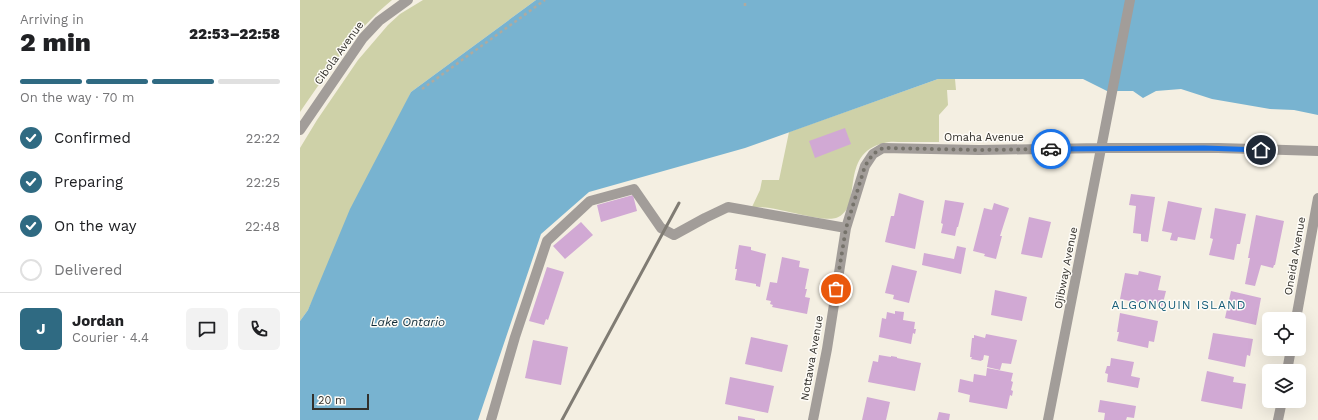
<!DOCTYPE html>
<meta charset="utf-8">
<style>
:root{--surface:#fff;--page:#f2f2f2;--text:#202124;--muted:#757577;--line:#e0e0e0;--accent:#2f6a82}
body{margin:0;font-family:"Work Sans",sans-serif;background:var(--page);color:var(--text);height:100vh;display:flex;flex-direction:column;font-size:15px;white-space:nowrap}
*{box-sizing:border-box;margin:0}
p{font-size:13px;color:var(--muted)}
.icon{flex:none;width:22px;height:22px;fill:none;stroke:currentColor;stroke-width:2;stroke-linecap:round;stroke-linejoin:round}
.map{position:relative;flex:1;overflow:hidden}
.side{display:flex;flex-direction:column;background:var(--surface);width:300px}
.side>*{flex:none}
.fabs{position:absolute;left:962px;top:312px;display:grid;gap:8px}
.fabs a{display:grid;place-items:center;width:44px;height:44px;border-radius:6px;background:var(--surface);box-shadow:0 4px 16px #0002;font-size:20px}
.scale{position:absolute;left:12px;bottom:10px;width:57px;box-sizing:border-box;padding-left:4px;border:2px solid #32302b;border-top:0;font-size:11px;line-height:14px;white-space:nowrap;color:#32302b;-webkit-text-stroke:3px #fefcf7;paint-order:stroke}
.pin{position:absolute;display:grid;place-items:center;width:34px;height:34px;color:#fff;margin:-17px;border:2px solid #fff;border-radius:50%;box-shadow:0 1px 4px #0007}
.courier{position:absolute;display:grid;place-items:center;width:40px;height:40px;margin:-20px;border:3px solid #1a73e8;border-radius:50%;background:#fff;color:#222;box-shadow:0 1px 5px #0007}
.summary em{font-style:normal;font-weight:800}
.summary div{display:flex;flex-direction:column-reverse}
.summary{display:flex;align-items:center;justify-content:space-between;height:68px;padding:0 20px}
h1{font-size:26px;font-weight:800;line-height:30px}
.bar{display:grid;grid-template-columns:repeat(4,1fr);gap:6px 4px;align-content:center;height:48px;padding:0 20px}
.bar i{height:5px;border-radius:3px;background:var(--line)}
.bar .on{background:var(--accent)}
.bar p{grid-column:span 4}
.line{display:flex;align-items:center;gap:10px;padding:0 20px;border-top:1px solid var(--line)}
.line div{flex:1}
.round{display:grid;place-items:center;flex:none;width:42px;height:42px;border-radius:6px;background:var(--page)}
ol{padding:0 20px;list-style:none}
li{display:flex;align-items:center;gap:12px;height:44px}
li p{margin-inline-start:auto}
li .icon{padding:4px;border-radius:50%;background:var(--accent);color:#fff;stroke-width:4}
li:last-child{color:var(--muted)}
li i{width:22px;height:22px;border:2px solid var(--line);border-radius:50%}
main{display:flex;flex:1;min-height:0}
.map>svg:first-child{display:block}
.green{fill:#ced1a8}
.water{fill:#78b3d0}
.building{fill:#d1a9d4}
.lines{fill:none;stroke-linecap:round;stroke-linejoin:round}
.path{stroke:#aeaaa0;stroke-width:2.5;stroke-dasharray:3 3;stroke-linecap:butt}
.service{stroke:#a29d99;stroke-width:10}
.minor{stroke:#a29d99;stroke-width:10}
.rail{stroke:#807c74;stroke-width:3}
.done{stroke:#76736b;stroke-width:4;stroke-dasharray:0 7.2}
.route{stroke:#1a73e8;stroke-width:5}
.labels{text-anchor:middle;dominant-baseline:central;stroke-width:3;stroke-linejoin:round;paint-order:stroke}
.street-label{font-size:11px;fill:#32302b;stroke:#fefcf7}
.neighbourhood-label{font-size:12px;letter-spacing:1px;fill:#165e79;stroke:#fefcf7}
.water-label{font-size:12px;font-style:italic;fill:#112d3a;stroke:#fefcf7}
</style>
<main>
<section class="side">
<div class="summary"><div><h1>2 min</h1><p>Arriving in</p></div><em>22:53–22:58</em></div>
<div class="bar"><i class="on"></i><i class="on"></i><i class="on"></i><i></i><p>On the way · 70 m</p></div>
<ol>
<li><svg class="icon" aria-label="check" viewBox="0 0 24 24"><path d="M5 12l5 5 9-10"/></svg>Confirmed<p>22:22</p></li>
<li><svg class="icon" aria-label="check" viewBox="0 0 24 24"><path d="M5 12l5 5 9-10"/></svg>Preparing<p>22:25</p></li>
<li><svg class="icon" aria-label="check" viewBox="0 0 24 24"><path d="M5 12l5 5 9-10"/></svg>On the way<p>22:48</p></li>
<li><i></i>Delivered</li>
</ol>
<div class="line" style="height:72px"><b class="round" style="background:var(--accent);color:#fff">J</b><div><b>Jordan</b><p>Courier · 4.4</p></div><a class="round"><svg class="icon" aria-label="chat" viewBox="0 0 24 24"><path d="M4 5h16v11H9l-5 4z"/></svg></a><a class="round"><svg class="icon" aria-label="phone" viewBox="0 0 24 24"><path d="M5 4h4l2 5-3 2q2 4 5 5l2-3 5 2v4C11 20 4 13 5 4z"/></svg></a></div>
</section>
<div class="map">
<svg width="1018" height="420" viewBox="0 0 1018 420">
<rect width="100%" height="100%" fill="#f4efe2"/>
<!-- green -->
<path class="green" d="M0 0H92C54 31 28 72 0 112Z
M123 0H236L111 92 8 310 0 321V148L17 120 58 60 88 25 100 14Z
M638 79H655L656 90H647L648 105 639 115V142C627 142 615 142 603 142 597 142 590 141 584 143 537 154 565 208 536 218 524 222 485 210 470 208 464 207 458 207 452 207L460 190 462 180H479L489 132Z"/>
<!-- water -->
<path class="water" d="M236 0H1018V115L994 110 970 109 912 99 881 89 856 91 843 98 833 91H807L783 79H638L445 148 289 192 241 234 178 420H0V321L8 310 50 209 111 92Z"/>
<!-- building -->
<path class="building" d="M545 128 551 144 515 158 509 141Z
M599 193 624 201 615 249 585 242 591 216H594Z
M831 194 855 197 848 242 841 241V234L833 233 836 206 829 205Z
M333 195 337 211 301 222 297 205Z
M645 200 664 203 658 227H657L655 236 641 233 643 224 641 223Z
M868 201 902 208 895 240 878 237 877 241 870 240 872 233 862 231Z
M694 203 709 208 700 236H702L696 259 684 256 685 254 673 251 684 208 692 210Z
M915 208 946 214 940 244H937L934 260 909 255 913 239 910 238Z
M956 215 984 221 975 265H974L973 268 961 265 955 286 945 284 950 258H948Z
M729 217 751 222 742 258 721 254Z
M281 222 293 235 265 259 253 246Z
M439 245 451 247V250L466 254 460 287 456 286V284L435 280 437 269H435Z
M657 246 666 248 661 274 622 265 624 253 654 259Z
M482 257 500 261 499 267 509 269 505 289H507L505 297 510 298 507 314 472 307 473 305 470 304 471 301 466 300 470 282 477 283Z
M592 265 617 271 609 303 593 299 594 295 585 293Z
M247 267 264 272 248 320 246 319 244 325 229 321Z
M839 271 861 276 858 290 866 291 862 307 820 299 825 273 838 275Z
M695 290 727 297 722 321 691 315Z
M931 291 961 298 956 325 925 318Z
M595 311 604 312 603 320 615 322 614 329H616L615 334 613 333 611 344 579 337 582 318 586 319 587 312 595 314Z
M820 313 858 321 854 342 849 341 848 348 817 341 819 332H817Z
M913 333 953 339 950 356 947 355 945 367 908 359Z
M686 334 717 340 711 364 702 363 700 370 687 367 689 356 684 355 683 360H682L681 361 671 359 672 357H670L672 338H674V335L685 338Z
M451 337 488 345 482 372 445 364Z
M233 340 268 347 261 385 225 378Z
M579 355 591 357V356L597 357V358L621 363 615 391 568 382 573 361 578 362Z
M811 358 834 362 831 376 840 378 838 388 807 382 808 374 805 373 807 366H810Z
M687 368 713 373 711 381 713 382 711 390 713 391 712 396 710 395 707 409 669 402 670 395 658 392 660 379 673 382 674 374 686 376Z
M907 371 934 377 933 382 946 384 942 409 901 401Z
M430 377 474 386 468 413 425 404Z
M567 397 590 402 586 420H562Z
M800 400 836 406 834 418 827 417 826 420H804L805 413 798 412Z
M639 412 650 414 649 420H637Z
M438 416 455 419V420H438Z"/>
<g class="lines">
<!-- path -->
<path class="path" d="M445 6V0
M122 89 245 0"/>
<!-- service -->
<path class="service" d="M0 130 63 38 79 21 108 0"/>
<!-- minor -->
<path class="minor" d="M996 319 1018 198
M987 371 991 349
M191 420 215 337 247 241 290 201 334 189 361 228 374 235 405 218 428 207 546 228
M513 420 527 349 546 228 565 166 573 154 583 148 679 150 801 148H918L1018 151
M748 420 830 0
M978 420 982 401"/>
<!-- rail -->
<path class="rail" d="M262 420 379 203"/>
</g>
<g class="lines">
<!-- done -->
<path class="done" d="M536 289 546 228 565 166 573 154 583 148 679 150 751 149"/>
<!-- route -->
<path class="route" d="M751 149 904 148 961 150"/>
</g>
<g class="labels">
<!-- street labels -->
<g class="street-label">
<text transform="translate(39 53) rotate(-54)">Cibola Avenue</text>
<text x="684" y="137">Omaha Avenue</text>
<text transform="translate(995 256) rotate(-80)">Oneida Avenue</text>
<text transform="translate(766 268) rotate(-79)">Ojibway Avenue</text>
<text transform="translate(512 358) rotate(-80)">Nottawa Avenue</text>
</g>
<!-- neighbourhood labels -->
<g class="neighbourhood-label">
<text x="879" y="305">ALGONQUIN ISLAND</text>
</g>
<!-- water labels -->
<g class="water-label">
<text x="108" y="322">Lake Ontario</text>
</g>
</g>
</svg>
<div class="fabs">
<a><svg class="icon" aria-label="locate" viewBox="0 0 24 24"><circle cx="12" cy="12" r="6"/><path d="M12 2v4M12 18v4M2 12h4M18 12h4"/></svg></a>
<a><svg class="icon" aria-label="layers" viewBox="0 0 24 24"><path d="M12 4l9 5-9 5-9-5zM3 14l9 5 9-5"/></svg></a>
</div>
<div class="scale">20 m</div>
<div class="pin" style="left:536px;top:289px;background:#ea580c"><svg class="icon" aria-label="bag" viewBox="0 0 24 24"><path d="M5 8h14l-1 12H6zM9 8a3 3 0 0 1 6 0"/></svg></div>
<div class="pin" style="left:961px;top:150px;background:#1f2937"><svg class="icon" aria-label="home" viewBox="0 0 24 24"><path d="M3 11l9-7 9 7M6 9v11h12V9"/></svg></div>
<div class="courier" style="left:751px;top:149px"><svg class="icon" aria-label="car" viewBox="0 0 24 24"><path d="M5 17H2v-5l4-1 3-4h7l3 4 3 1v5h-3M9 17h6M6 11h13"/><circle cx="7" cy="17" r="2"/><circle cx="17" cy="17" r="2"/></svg></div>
</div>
</main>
